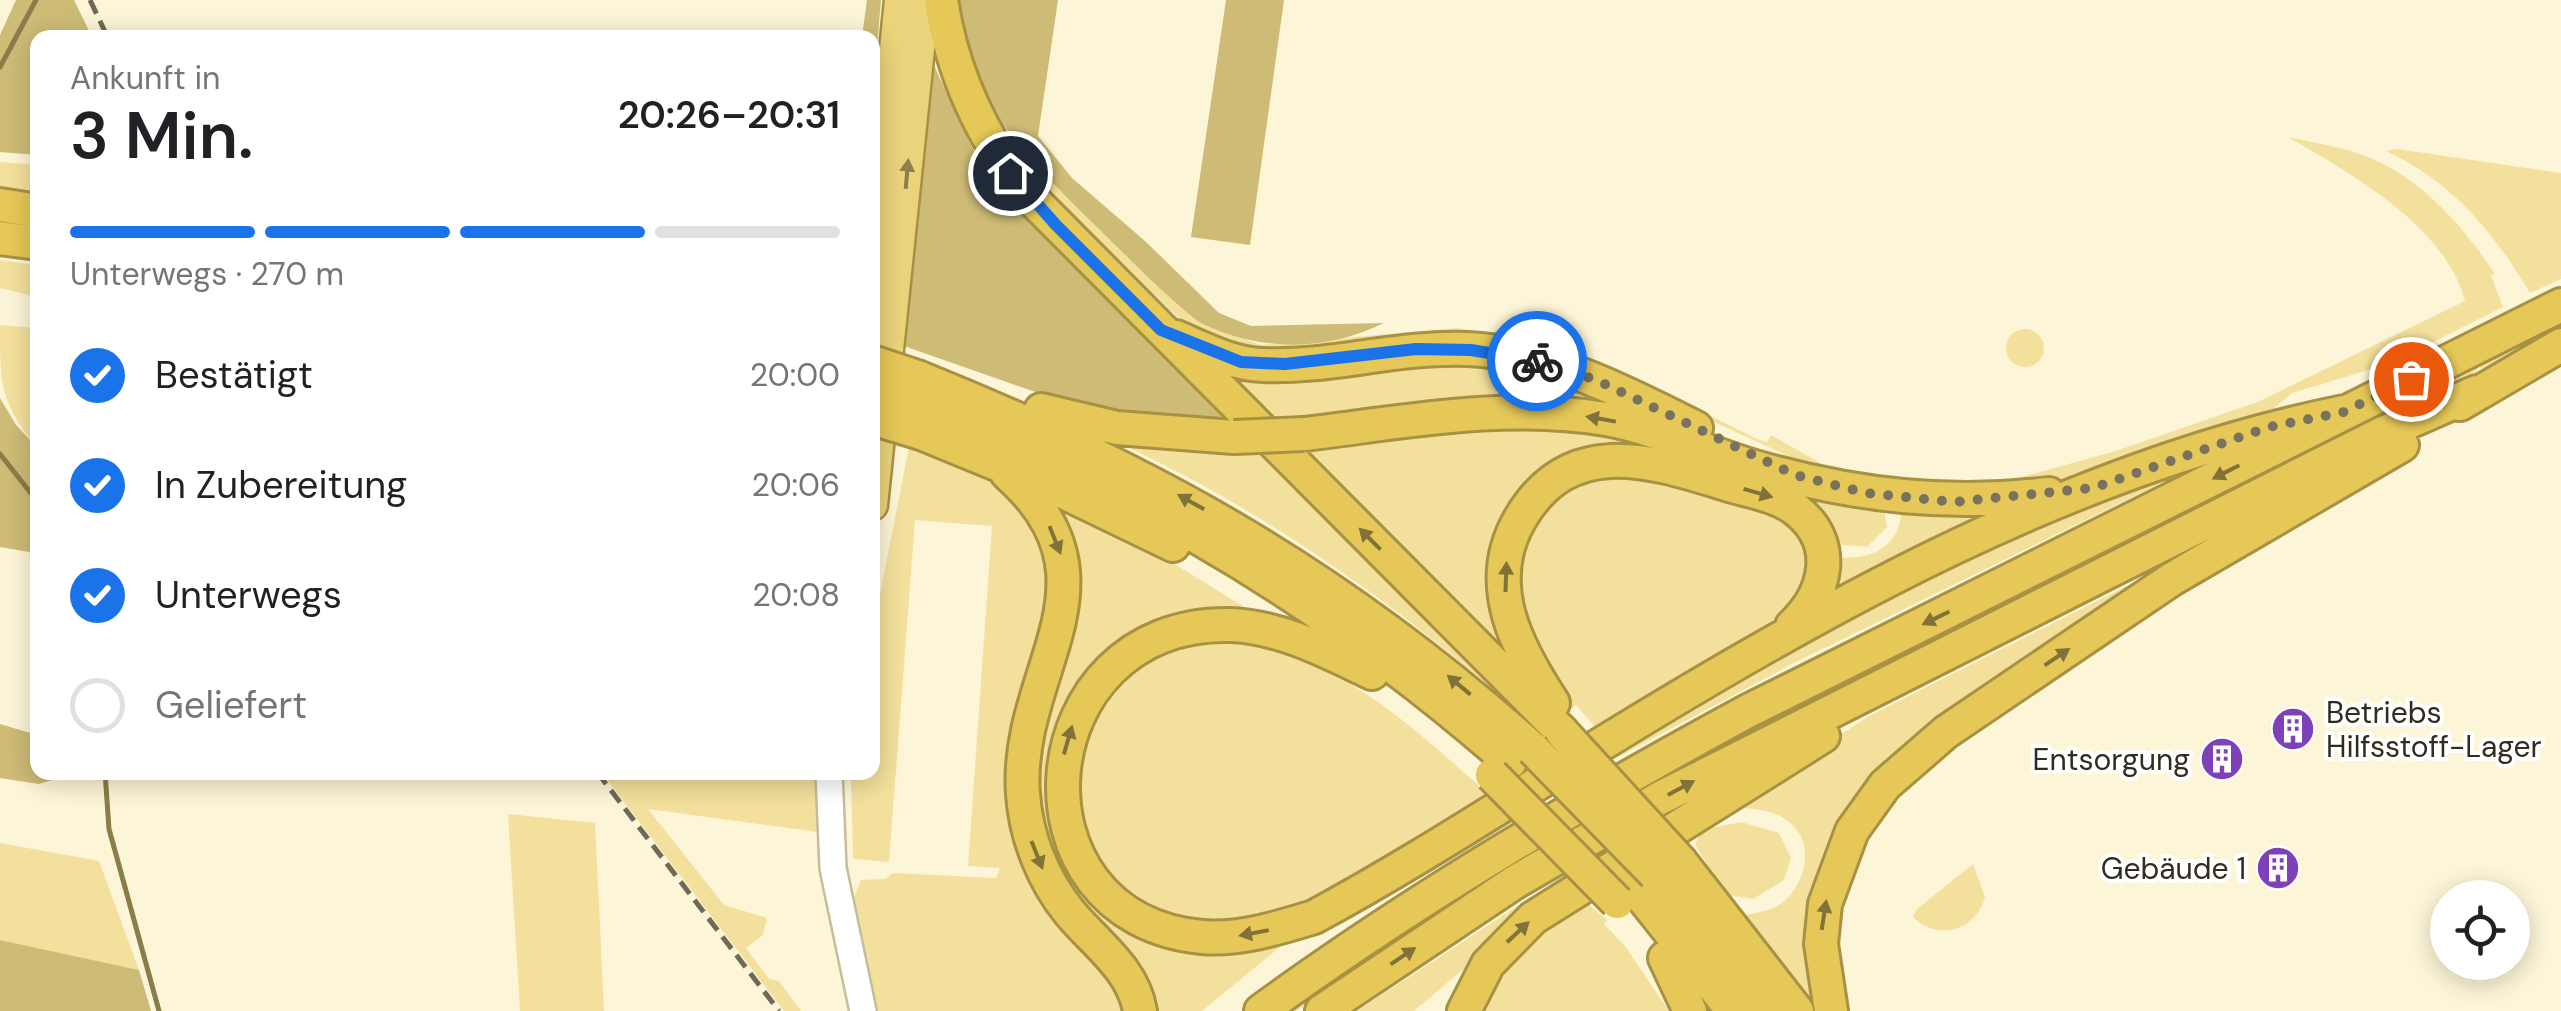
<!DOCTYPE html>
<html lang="de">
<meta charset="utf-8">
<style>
:root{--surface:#fff;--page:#f2f2f2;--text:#202124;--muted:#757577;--line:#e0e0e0;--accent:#1a73e8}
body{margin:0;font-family:"DM Sans",sans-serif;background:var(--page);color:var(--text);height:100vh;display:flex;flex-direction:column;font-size:38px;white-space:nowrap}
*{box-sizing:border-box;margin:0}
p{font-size:32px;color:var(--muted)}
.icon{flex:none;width:55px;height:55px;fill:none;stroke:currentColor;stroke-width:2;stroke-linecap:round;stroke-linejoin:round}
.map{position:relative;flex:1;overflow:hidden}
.panel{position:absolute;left:30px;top:30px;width:850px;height:750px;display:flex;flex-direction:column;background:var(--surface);border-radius:20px;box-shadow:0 5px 25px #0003}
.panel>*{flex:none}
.fabs{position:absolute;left:2430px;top:880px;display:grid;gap:20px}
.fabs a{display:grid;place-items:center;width:100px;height:100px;border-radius:50%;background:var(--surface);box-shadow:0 5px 25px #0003;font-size:50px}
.pin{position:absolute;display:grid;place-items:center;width:85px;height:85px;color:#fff;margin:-42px;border:5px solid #fff;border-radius:50%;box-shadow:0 2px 10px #0007}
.courier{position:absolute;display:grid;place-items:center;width:100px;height:100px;margin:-50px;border:8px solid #1a73e8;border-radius:50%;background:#fff;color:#222;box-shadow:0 2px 12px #0007}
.summary em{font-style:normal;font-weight:600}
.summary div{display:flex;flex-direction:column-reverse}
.summary{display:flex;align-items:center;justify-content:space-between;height:170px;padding:0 40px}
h1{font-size:65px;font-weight:600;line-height:75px}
.bar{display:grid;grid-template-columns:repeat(4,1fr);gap:15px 10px;align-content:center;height:120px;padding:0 40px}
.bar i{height:12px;border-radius:8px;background:var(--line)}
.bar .on{background:var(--accent)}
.bar p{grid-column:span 4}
ol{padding:0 40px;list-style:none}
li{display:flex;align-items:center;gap:30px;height:110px}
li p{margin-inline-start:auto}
li .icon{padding:10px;border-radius:50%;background:var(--accent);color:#fff;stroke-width:4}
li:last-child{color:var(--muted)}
li i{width:55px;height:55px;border:5px solid var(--line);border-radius:50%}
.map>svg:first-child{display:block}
.green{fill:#f3e09c}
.forest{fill:#cdbb76}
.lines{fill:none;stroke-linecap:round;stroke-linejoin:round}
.stream{stroke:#8b7d49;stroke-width:5}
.secondary-casing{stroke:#c7bd99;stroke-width:30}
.trunk-casing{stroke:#a69144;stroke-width:35}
.motorway-casing{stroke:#a69144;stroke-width:38}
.secondary{stroke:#fff;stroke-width:25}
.trunk{stroke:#ead37a;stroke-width:30}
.motorway{stroke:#e5c858;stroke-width:32}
.rail{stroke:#6f6a57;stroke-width:5;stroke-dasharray:15 8;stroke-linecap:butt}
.motorway-bridge-casing{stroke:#a69144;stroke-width:38;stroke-linecap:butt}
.motorway-bridge{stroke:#e5c858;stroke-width:32}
.oneway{fill:#8d804c}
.oneway2{fill:#817238}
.done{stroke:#78725f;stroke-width:10;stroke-dasharray:0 18}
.route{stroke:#1a73e8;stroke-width:12}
.labels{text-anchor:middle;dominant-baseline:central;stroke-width:8;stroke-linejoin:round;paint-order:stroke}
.poi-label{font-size:30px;fill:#302c1e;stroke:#fff;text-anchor:end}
</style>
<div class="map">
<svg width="2561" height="1011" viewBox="0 0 2561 1011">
<rect width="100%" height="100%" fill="#fdf5d7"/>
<!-- green -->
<path class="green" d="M985 97 1022 153 1199 322 1261 345 1458 328 1531 342 1657 389 1757 439 1767 442 1771 435 1824 465 1923 484 2000 483 2119 450 2260 401 2465 301C2445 225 2351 174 2288 137 2311 142 2335 146 2357 153 2416 172 2462 224 2495 274L2491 275 2503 307 2391 363 2292 393 2259 421 2140 462 2058 482 1960 494 1810 466 1603 371 1253 353 1189 328 1020 165Z
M2397 149 2561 173V279L2530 293C2495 234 2452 181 2386 151Z
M0 162 37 165V191L0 186Z
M0 260 37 265V297L0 288Z
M0 325 37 328V447C0 402 0 384 0 325Z
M2006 348a19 19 0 1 1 38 0a19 19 0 1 1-38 0Z
M2523 340 2526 347 2481 369 2478 365 2477 371 2190 514 2184 508Z
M1203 356H1404L1522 371 1602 394 1598 406 1331 420 1265 419Z
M1582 424 1884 510 1887 527 1867 547 1835 544 1628 449 1508 527 1527 678 1294 447 1324 438Z
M1103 436 1269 447 1549 739C1417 618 1268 509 1103 436Z
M909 447 978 469 1018 497 1054 560 1012 778 1133 1011H876L850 907 861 880 885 879 893 873 996 878 1000 868 968 866 992 526 915 520 889 862 853 859 851 773 872 772 873 630Z
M1629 472 1776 505 1813 545 1801 607 1602 735 1576 705 1572 708C1557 690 1538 665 1529 644 1506 585 1517 504 1583 480 1597 475 1614 474 1629 472Z
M2163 473 2165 481 1792 664 1618 757 1611 750 1937 561Z
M1046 500 1157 553 1283 631 1149 632 1059 742 1109 907 1286 942 1202 1011H1148L1069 899 1028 787 1065 640Z
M2015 508 1826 598 1833 556C1865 563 1900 549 1901 512Z
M2198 550 1847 826 1824 1011H1812L1741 916C1753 913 1768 912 1779 905 1805 888 1817 844 1789 822 1773 808 1748 809 1728 807L1871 715Z
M1230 641C1333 654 1403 718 1478 785L1491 804 1307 906 1221 927 1149 910 1105 873 1081 832 1074 766 1104 694 1161 652Z
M1886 657 1892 663 1646 789 1643 783 1869 665 1879 667 1878 661Z
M602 773H819L824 861 818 832 648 809 724 905 767 918 763 935 746 948 769 979 779 981 801 1011H784Z
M508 814 595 823 604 1011H520Z
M1741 822 1779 833 1791 858 1784 880 1753 899 1727 895 1695 845 1702 830Z
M0 843 99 861 139 970 0 940Z
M1536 844 1541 850 1296 1011H1285Z
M1973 864 1985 897C1976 931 1938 942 1913 917L1917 909Z
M1582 899 1607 920 1604 924 1625 946 1669 1011H1475L1497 968Z
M1522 903 1531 912 1414 1011H1357Z"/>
<!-- forest -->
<path class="forest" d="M16 0H74L92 37 38 38 37 155 0 152V35Z
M867 0H881L873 92 872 38 862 37Z
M958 0H1058L1038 136 1072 178 1145 241 1219 313 1251 326 1384 323C1324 352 1259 352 1199 322 1163 294 1131 260 1098 228 1028 159 968 104 958 0Z
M1226 0H1284L1250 245 1191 237Z
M931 59 978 160 1228 420 1140 419 1061 401 901 345Z
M0 398 16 425 37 447V558L29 552 0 547Z
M0 724 37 735 38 772 72 774 39 784 0 778Z
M0 940 139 970 151 1011H0Z"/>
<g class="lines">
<!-- stream -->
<path class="stream" d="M0 67 36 0
M0 454 38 502
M105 772 109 829 159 1011"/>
<!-- secondary casing -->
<g class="secondary-casing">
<path id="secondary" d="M829 772 833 868 863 1011"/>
</g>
<!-- trunk casing -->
<g class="trunk-casing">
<path id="trunk" d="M872 281 900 0
M872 505 924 0"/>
</g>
<!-- motorway casing -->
<g class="motorway-casing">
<path id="motorway" d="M941 0C952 73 981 136 1027 194L1562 732
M0 205 38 211
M0 238 38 243
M1176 337C1204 349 1232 364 1263 365 1331 368 1398 346 1468 349 1549 353 1625 392 1696 428
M920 378C1158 474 1341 577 1533 749
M2460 404 2561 345
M920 406C1140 489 1334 607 1510 762
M1041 410 1117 428 1234 437
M921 433 1053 487 1173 545
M1304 434C1405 422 1505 402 1606 419 1662 429 1711 456 1765 470 1860 496 1950 506 2049 494
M1007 473C1129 582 1014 670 1023 794 1026 837 1043 880 1070 913 1096 944 1133 969 1140 1011
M1372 673C1328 652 1279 626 1229 625 1025 622 1001 918 1202 937 1240 940 1278 928 1314 917 1412 864 1505 803 1600 745 1830 603 2077 466 2344 412
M1553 703C1517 648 1482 584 1520 519 1569 435 1648 460 1723 483 1747 491 1775 494 1795 509 1839 542 1827 593 1792 626
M1680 861 1797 1011
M1655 874 1765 1011
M1635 888 1733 1011
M1665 958 1690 1011
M1261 1011C1416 898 1580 802 1748 711L2561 305
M1322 1011 1515 882 1660 798 2379 435 2477 392
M1464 1011 1488 964 1533 918 1823 736
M1831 1011 1821 944 1825 904 1852 831 1885 785 1946 732 2172 579 2402 445"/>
</g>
<!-- secondary -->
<use href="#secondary" class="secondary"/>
<!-- trunk -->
<use href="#trunk" class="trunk"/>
<!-- motorway -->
<use href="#motorway" class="motorway"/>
<!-- rail -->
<path class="rail" d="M90 0 108 38
M597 772 779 1011"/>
<!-- motorway-bridge casing -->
<g class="motorway-bridge-casing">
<path id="motorway-bridge" d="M872 362 920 378
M872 390 920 406
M872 418 921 433
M1234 437 1304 434
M1562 732 1680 861
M1533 749 1655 874
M1492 775 1617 902"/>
</g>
<!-- motorway-bridge -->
<use href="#motorway-bridge" class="motorway-bridge"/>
</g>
<!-- one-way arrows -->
<defs><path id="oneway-solid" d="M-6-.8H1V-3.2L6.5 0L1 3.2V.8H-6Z" transform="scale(2.5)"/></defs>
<use class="oneway" href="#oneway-solid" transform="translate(907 174) rotate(-85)"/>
<g class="oneway2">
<use href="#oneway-solid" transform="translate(1601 419) rotate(-170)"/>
<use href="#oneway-solid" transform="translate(2226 472) rotate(153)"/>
<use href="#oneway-solid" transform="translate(1758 493) rotate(16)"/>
<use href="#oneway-solid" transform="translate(1191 502) rotate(-151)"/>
<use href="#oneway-solid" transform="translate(1370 539) rotate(-135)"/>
<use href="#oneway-solid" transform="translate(1055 540) rotate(68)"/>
<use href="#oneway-solid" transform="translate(1506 577) rotate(-88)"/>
<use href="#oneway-solid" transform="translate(1936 618) rotate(154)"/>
<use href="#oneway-solid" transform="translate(2057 657) rotate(-34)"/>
<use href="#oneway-solid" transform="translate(1459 685) rotate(-140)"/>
<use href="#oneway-solid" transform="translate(1068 740) rotate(-74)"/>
<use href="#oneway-solid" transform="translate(1681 788) rotate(-28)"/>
<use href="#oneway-solid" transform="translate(1037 855) rotate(68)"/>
<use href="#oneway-solid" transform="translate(1824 915) rotate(-81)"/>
<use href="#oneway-solid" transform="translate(1518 932) rotate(-43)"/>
<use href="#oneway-solid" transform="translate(1254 933) rotate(169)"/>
<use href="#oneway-solid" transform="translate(1403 956) rotate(-34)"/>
</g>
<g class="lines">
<!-- done -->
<path class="done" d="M1537 361 1596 380 1795 475 1866 493 1954 502 2093 488 2269 427 2344 412 2411 379"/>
<!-- route -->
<path class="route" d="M1010 173 1056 225 1161 330 1241 362 1285 364 1416 349 1471 350 1537 361"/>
</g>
<!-- icons -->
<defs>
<g id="building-disc" transform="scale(2.25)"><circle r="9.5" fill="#7e41b7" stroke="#fff"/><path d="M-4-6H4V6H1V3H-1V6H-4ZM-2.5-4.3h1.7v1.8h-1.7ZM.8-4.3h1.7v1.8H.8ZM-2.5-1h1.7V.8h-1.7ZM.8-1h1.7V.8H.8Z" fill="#fff"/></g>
</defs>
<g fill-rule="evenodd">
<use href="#building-disc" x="2293" y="729"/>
<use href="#building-disc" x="2222" y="759"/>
<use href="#building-disc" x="2278" y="868"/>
</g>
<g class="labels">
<!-- poi labels -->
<g class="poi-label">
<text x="2326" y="712" text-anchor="start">Betriebs<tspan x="2326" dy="34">Hilfsstoff-Lager</tspan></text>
<text x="2190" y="759">Entsorgung</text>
<text x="2246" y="868">Gebäude 1</text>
</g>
</g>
</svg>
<div class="fabs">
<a><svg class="icon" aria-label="locate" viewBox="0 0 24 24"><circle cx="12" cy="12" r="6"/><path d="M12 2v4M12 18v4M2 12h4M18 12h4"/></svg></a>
</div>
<div class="pin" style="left:2411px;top:379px;background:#ea580c"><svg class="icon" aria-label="bag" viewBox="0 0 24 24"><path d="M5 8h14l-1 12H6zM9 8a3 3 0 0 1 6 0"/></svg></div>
<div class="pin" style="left:1010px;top:173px;background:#1f2937"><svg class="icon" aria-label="home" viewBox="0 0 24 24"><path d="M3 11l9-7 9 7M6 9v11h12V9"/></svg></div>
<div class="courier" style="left:1537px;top:361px"><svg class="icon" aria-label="bike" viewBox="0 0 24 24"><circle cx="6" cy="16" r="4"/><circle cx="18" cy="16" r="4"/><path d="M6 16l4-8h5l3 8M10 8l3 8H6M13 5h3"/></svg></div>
<section class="panel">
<div class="summary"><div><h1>3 Min.</h1><p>Ankunft in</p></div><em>20:26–20:31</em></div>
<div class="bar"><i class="on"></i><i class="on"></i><i class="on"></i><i></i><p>Unterwegs · 270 m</p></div>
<ol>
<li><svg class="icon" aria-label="check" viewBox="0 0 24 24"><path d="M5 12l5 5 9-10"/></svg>Bestätigt<p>20:00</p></li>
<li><svg class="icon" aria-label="check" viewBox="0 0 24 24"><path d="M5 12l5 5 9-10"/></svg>In Zubereitung<p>20:06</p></li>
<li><svg class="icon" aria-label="check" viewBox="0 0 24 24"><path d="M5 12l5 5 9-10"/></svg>Unterwegs<p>20:08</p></li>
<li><i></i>Geliefert</li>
</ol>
</section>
</div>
